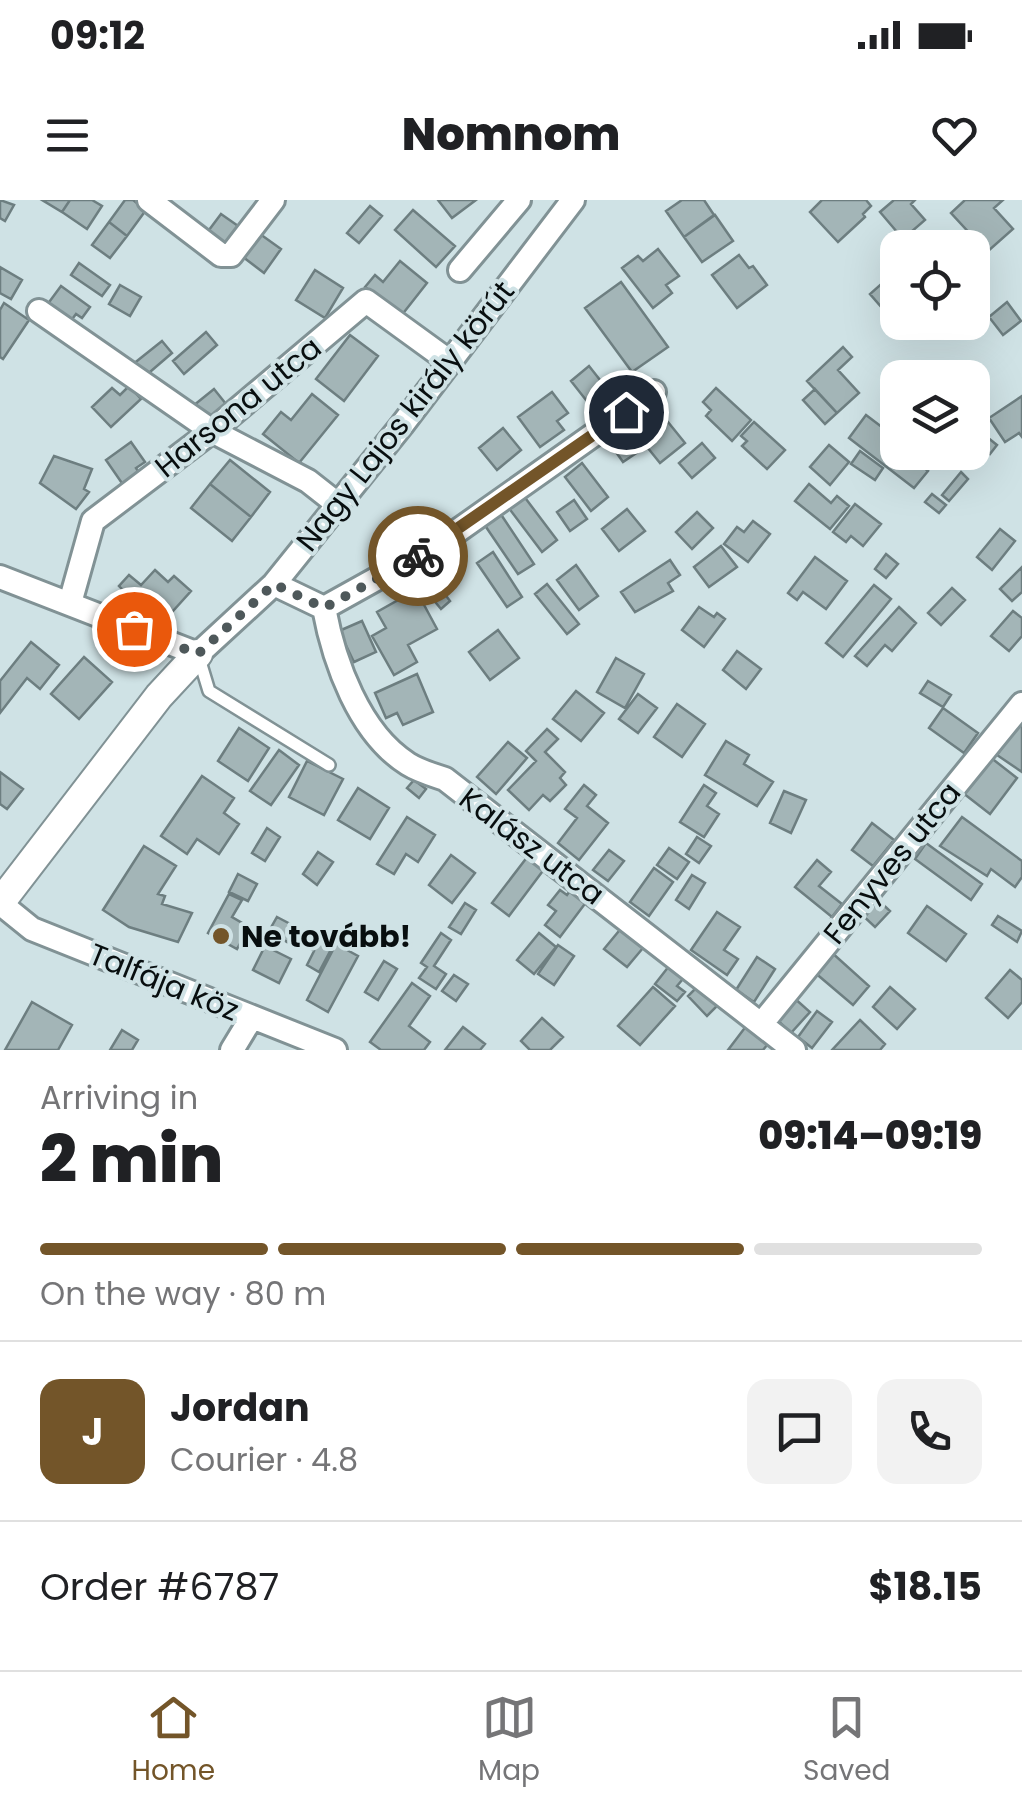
<!DOCTYPE html>
<meta charset="utf-8">
<style>
:root{--surface:#fff;--page:#f2f2f2;--text:#202124;--muted:#757577;--line:#e0e0e0;--accent:#735529}
body{margin:0;font-family:Poppins,sans-serif;background:var(--page);color:var(--text);height:100vh;display:flex;flex-direction:column;font-size:38px;white-space:nowrap}
*{box-sizing:border-box;margin:0}
p{font-size:32px;color:var(--muted)}
.icon{flex:none;width:55px;height:55px;fill:none;stroke:currentColor;stroke-width:2;stroke-linecap:round;stroke-linejoin:round}
.map{position:relative;height:850px;overflow:hidden}
.details{display:flex;flex-direction:column;background:var(--surface);flex:1}
.details>*{flex:none}
.controls{position:absolute;left:880px;top:30px;display:grid;gap:20px}
.controls a{display:grid;place-items:center;width:110px;height:110px;border-radius:20px;background:var(--surface);box-shadow:0 10px 40px #0002;font-size:50px}
.pin{position:absolute;display:grid;place-items:center;width:85px;height:85px;color:#fff;margin:-42px;border:5px solid #fff;border-radius:50%;box-shadow:0 2px 10px #0007}
.courier{position:absolute;display:grid;place-items:center;width:100px;height:100px;margin:-50px;border:8px solid #735529;border-radius:50%;background:#fff;color:#222;box-shadow:0 2px 12px #0007}
.head em{font-style:normal;font-weight:800}
.head div{display:flex;flex-direction:column-reverse}
.head{display:flex;align-items:center;justify-content:space-between;height:170px;padding:0 40px}
h1{font-size:65px;font-weight:800;line-height:75px}
.bar{display:grid;grid-template-columns:repeat(4,1fr);gap:15px 10px;align-content:center;height:120px;padding:0 40px}
.bar i{height:12px;border-radius:8px;background:var(--line)}
.bar .on{background:var(--accent)}
.bar p{grid-column:span 4}
.line{display:flex;align-items:center;gap:25px;padding:0 40px;border-top:2px solid var(--line)}
.line div{flex:1}
.round{display:grid;place-items:center;flex:none;width:105px;height:105px;border-radius:20px;background:var(--page)}
.status{display:flex;justify-content:space-between;align-items:center;height:70px;padding:0 50px;background:var(--surface);direction:ltr}
.status svg{height:28px;fill:currentColor}
header{display:flex;justify-content:space-between;align-items:center;height:130px;padding:0 40px;background:var(--surface);font-size:45px;font-weight:800}
.tab-bar{display:flex;justify-content:space-around;align-items:center;height:140px;border-top:2px solid var(--line);background:var(--surface);font-size:28px;color:var(--muted)}
.tab-bar a{display:grid;justify-items:center;gap:5px}
.tab-bar .on{color:var(--accent)}
.map>svg:first-child{display:block}
.building{fill:#a3b5b7;stroke:#6d7e80;stroke-width:2.5}
.lines{fill:none;stroke-linecap:round;stroke-linejoin:round}
.service-casing{stroke:#819295;stroke-width:16}
.minor-casing{stroke:#819295;stroke-width:28}
.tertiary-casing{stroke:#819295;stroke-width:32}
.service{stroke:#fff;stroke-width:11}
.minor{stroke:#fff;stroke-width:22}
.tertiary{stroke:#fff;stroke-width:28}
.done{stroke:#4e585a;stroke-width:10;stroke-dasharray:0 18}
.route{stroke:#735529;stroke-width:12}
.poi-dot{fill:#735529;stroke:#cfe2e5;stroke-width:4}
.labels{text-anchor:middle;dominant-baseline:central;stroke-width:8;stroke-linejoin:round;paint-order:stroke}
.street-label{font-size:30px;fill:#080e0f;stroke:#cfe2e5}
.poi-label{font-size:30px;font-weight:bold;fill:#080e0f;stroke:#cfe2e5;text-anchor:start}
</style>
<div class="status"><b>09:12</b><svg viewBox="0 0 49 12"><path d="M0 12V9h3v3zM5 12V6h3v6zM10 12V3h3v9zM15 12V0h3v12zM26 1h20v11H26zM47 4h2v5h-2z"/></svg></div>
<header><svg class="icon" aria-label="menu" viewBox="0 0 24 24"><path d="M4 6h16M4 12h16M4 18h16"/></svg>Nomnom<svg class="icon" aria-label="heart" viewBox="0 0 24 24"><path d="M12 20l-8-8c-3-5 5-10 8-4 3-6 11-1 8 4z"/></svg></header>
<div class="map">
<svg width="1022" height="850" viewBox="0 0 1022 850">
<rect width="100%" height="100%" fill="#cfe2e5"/>
<!-- building -->
<path class="building" d="M0 0 14 5 5 21 0 18Z
M42 0H70L62 12Z
M70 0H92L102 6 87 29 62 12Z
M125 0H133L146 10 127 36 109 22Z
M438 0H476L452 18Z
M682 0H704L714 15 684 37 666 11Z
M822 0H866L871 6 863 14 865 17 838 42 810 12Z
M894 0H915L911 4 925 20 903 39 880 12Z
M965 0H1003L994 8 1013 29 987 52 951 13Z
M370 6 382 16 359 43 347 33Z
M413 10 455 46 436 67 395 30Z
M221 14 241 28 226 49 206 34Z
M715 15 733 41 702 62 684 37Z
M109 22 127 36 110 58 92 45Z
M260 34 281 49 264 73 243 57Z
M658 49 679 76 666 85 672 93 653 108 622 68 638 56 643 61Z
M739 55 749 68 753 66 767 85 737 108 712 75Z
M400 61 427 83 401 116 365 87 375 75 383 82Z
M79 63 110 85 102 96 71 75Z
M0 67 22 80 11 99 0 93Z
M315 70 343 88 325 118 296 100Z
M898 77V122H914L903 132 870 94 887 79 891 83Z
M621 82 668 147 632 172 585 108Z
M120 85 141 97 130 116 109 104Z
M61 86 90 107 82 118 76 114 67 126 44 109Z
M1007 102 1021 121 1003 135 989 117Z
M4 103 29 120 3 159 0 157V110Z
M206 132 217 145 184 174 173 161Z
M350 135 378 156 344 201 316 179Z
M162 141 172 153 143 178 132 165Z
M843 147 852 157 838 170 859 193 837 213 807 181Z
M589 166 615 199 597 214 571 181Z
M890 178 898 185 896 200 882 186Z
M129 186 141 199 111 227 92 207 112 188 120 195Z
M716 188 751 220 732 241 706 216 711 210 703 202Z
M214 189 230 209 209 225 193 206Z
M815 189 837 213 825 224 803 200Z
M552 192 568 213 557 221 564 230 540 247 518 217Z
M312 194 338 215 299 263 263 234 281 212 291 220Z
M1022 196V237L1019 233 1005 242 989 218Z
M866 215 895 237 891 242 898 247V252H904L928 271 914 288 849 238Z
M622 222 641 250 623 262 604 235Z
M668 222 685 243 660 263 643 242Z
M754 222 785 250 767 269 742 246 747 241 741 236Z
M503 228 521 250 497 270 479 248Z
M982 233 997 245 990 254 975 242Z
M131 242 145 262 136 268 142 277 126 289 106 260Z
M702 243 715 258 692 278 679 263Z
M829 245 849 262 830 285 810 267Z
M860 251 883 268 875 280 851 264Z
M54 256 92 269 84 289 89 292 76 309 40 283Z
M230 260 270 292 251 317 210 284Z
M582 263 608 297 591 311 565 277Z
M961 272 968 279 949 301 942 295Z
M210 284 251 317 232 341 191 308Z
M809 284 831 303 837 296 849 306 830 329 795 301Z
M932 294 946 305 939 313 925 302Z
M523 295 557 340 542 352 508 307Z
M574 300 587 319 570 331 557 312Z
M855 304 881 324 863 346 851 336 846 342 833 332Z
M627 309 645 331 619 351 602 329Z
M697 312 713 328 692 349 676 332Z
M500 313 534 364 518 374 484 324Z
M753 321 770 334 748 362 724 344 737 327 744 332Z
M1000 329 1015 341 992 370 977 357Z
M721 346 737 367 709 387 694 367Z
M493 352 522 397 507 407 477 363Z
M886 354 898 364 886 378 875 369Z
M438 355 455 377 441 389 450 401 441 409 413 375Z
M815 357 847 381 826 409 803 392 797 400 788 393Z
M670 360 680 375 668 383 673 391 635 412 621 392Z
M576 365 598 396 579 410 557 380Z
M1022 367V392L1012 401 1000 389Z
M155 370 168 382 174 376 191 391 164 421 149 407 144 412 119 386 129 375 141 385Z
M547 384 579 424 567 434 535 394Z
M874 385 891 399 843 457 826 443Z
M952 388 965 400 941 425 928 413Z
M416 390 437 429 408 445 417 462 394 475 372 436 386 428 377 412Z
M699 407 714 417 717 413 725 419 704 447 682 430Z
M899 407 916 423 892 451 885 445 867 466 855 456Z
M1013 411 1022 418V436L1009 451 991 436Z
M362 421 376 452 354 462 339 431Z
M498 430 519 458 490 480 469 452Z
M31 442 59 465 40 489 27 478 0 513V481Z
M737 451 761 469 746 489 723 470Z
M84 457 112 482 79 519 51 494Z
M616 458 644 474 625 508 597 492Z
M417 474 433 512 403 525 397 513 386 518 375 493Z
M928 481 951 495 943 507 920 493Z
M576 491 604 513 581 541 553 519Z
M638 494 657 508 638 533 619 519Z
M677 504 705 524 682 557 654 537Z
M943 508 978 533 964 553 929 528Z
M1022 518V572L997 555Z
M239 528 269 548 248 581 218 561Z
M547 529 558 539 545 552 565 572 560 578 566 585 550 601 543 595 529 610 508 590 536 561 526 551Z
M726 541 749 555 744 564 773 582 757 606 705 575Z
M508 542 527 558 496 594 477 577Z
M279 550 299 565 271 605 250 591Z
M990 557 1017 578 990 614 963 593Z
M307 561 343 579 324 615 289 597Z
M0 572 23 589 7 609 0 604Z
M202 576 234 598 224 613 239 624 219 654 197 639 187 654 161 636Z
M414 580 426 589 419 598 407 588Z
M584 585 596 595 587 606 608 623 579 660 558 643 577 618 565 609Z
M704 585 716 593 707 606 719 614 704 637 680 622Z
M358 588 389 608 370 639 338 620Z
M784 591 806 600 791 633 770 623Z
M407 617 435 635 418 662 406 654 394 674 377 664Z
M962 617 1022 661V677L1015 687 991 669 987 676 940 646Z
M872 623 894 640 873 666 852 650Z
M267 628 280 637 265 661 252 653Z
M697 637 711 646 699 663 686 654Z
M926 643 982 684 971 700 915 659Z
M144 646 176 666 158 694 165 696 162 704 192 713 178 742 129 727 103 710Z
M669 648 689 662 677 679 657 665Z
M609 650 624 661 608 681 593 670Z
M318 652 333 662 317 685 303 674Z
M451 655 475 673 452 703 429 685Z
M528 656 545 668 509 716 492 703Z
M817 660 831 672 819 686 842 704 832 717 795 687Z
M654 668 673 682 649 716 630 702Z
M238 674 257 684 248 701 229 692Z
M692 675 705 683 689 709 676 700Z
M574 685 590 697 560 737 545 725 556 711 548 705 560 690 567 695Z
M229 694 242 700 232 717 249 727 237 749 208 733Z
M875 697 890 711 875 727 860 713Z
M465 703 476 710 461 734 449 727Z
M927 706 966 734 946 761 908 733Z
M717 712 740 727 724 750 738 759 727 775 691 750Z
M998 716 1022 731 1017 742 992 725Z
M277 717 296 727 287 742 269 731Z
M628 720 643 733 636 742 643 748 627 767 604 749Z
M316 730 336 740 319 772 307 765 314 751 307 747Z
M441 733 451 740 434 766 446 774 436 789 419 778 427 767 421 763Z
M539 733 556 747 534 774 517 760Z
M336 744 358 756 328 812 307 800Z
M558 745 574 756 554 785 538 774Z
M265 746 291 759 279 783 253 770Z
M830 751 869 786 853 805 813 771Z
M757 757 775 769 754 802 736 790Z
M384 761 397 769 378 800 365 792Z
M673 761 688 773 677 786 685 792 677 801 655 784Z
M1010 770 1022 780V802L1008 818 986 798Z
M454 775 468 784 456 801 442 791Z
M702 782 721 802 707 816 688 796Z
M412 783 430 796 409 826 430 842 424 850H381L370 842Z
M653 787 675 806 640 845 618 826Z
M890 787 915 809 897 829 873 807Z
M793 797 810 812 791 833 775 818Z
M32 802 72 825 58 850H5Z
M817 811 832 822 812 848 798 837Z
M542 818 563 837 550 850H530L521 841Z
M860 820 885 844 880 850H832Z
M750 821 772 839 763 850H728Z
M463 827 485 844 480 850H445Z
M122 830 138 840 132 850H110Z"/>
<g class="lines">
<!-- service casing -->
<g class="service-casing">
<path id="service" d="M199 458 209 491 329 565"/>
</g>
<!-- minor casing -->
<g class="minor-casing">
<path id="minor" d="M149 0 221 55H231L273 0
M460 70 519 0
M39 111 212 231 308 281 336 303
M0 377 198 454 274 384 402 225 573 0
M274 384 324 408 439 344 654 192
M70 403 93 321 212 231 366 101 450 162
M324 408C334 462 359 533 408 564 419 571 433 575 445 579L794 850
M0 703 32 729 335 850
M763 822 1022 504
M232 850 252 817"/>
</g>
<!-- tertiary casing -->
<g class="tertiary-casing">
<path id="tertiary" d="M0 703 159 496 198 454"/>
</g>
<!-- service -->
<use href="#service" class="service"/>
<!-- minor -->
<use href="#minor" class="minor"/>
<!-- tertiary -->
<use href="#tertiary" class="tertiary"/>
</g>
<g class="lines">
<!-- done -->
<path class="done" d="M134 429 198 454 274 384 324 408 418 356"/>
<!-- route -->
<path class="route" d="M418 356 626 212"/>
</g>
<!-- markers -->
<circle class="poi-dot" cx="221" cy="736" r="10"/>
<g class="labels">
<!-- street labels -->
<g class="street-label">
<text transform="translate(238 207) rotate(-39)">Harsona utca</text>
<text transform="translate(405 216) rotate(-52)">Nagy Lajos király körút</text>
<text transform="translate(532 646) rotate(37)">Kalász utca</text>
<text transform="translate(892 663) rotate(-51)">Fenyves utca</text>
<text transform="translate(164 782) rotate(22)">Talfája köz</text>
</g>
<!-- poi labels -->
<g class="poi-label">
<text x="241" y="736">Ne tovább!</text>
</g>
</g>
</svg>
<div class="controls">
<a><svg class="icon" aria-label="locate" viewBox="0 0 24 24"><circle cx="12" cy="12" r="6"/><path d="M12 2v4M12 18v4M2 12h4M18 12h4"/></svg></a>
<a><svg class="icon" aria-label="layers" viewBox="0 0 24 24"><path d="M12 4l9 5-9 5-9-5zM3 14l9 5 9-5"/></svg></a>
</div>
<div class="pin" style="left:134px;top:429px;background:#ea580c"><svg class="icon" aria-label="bag" viewBox="0 0 24 24"><path d="M5 8h14l-1 12H6zM9 8a3 3 0 0 1 6 0"/></svg></div>
<div class="pin" style="left:626px;top:212px;background:#1f2937"><svg class="icon" aria-label="home" viewBox="0 0 24 24"><path d="M3 11l9-7 9 7M6 9v11h12V9"/></svg></div>
<div class="courier" style="left:418px;top:356px"><svg class="icon" aria-label="bike" viewBox="0 0 24 24"><circle cx="6" cy="16" r="4"/><circle cx="18" cy="16" r="4"/><path d="M6 16l4-8h5l3 8M10 8l3 8H6M13 5h3"/></svg></div>
</div>
<section class="details">
<div class="head"><div><h1>2 min</h1><p>Arriving in</p></div><em>09:14–09:19</em></div>
<div class="bar"><i class="on"></i><i class="on"></i><i class="on"></i><i></i><p>On the way · 80 m</p></div>
<div class="line" style="height:180px"><b class="round" style="background:var(--accent);color:#fff">J</b><div><b>Jordan</b><p>Courier · 4.8</p></div><a class="round"><svg class="icon" aria-label="chat" viewBox="0 0 24 24"><path d="M4 5h16v11H9l-5 4z"/></svg></a><a class="round"><svg class="icon" aria-label="phone" viewBox="0 0 24 24"><path d="M5 4h4l2 5-3 2q2 4 5 5l2-3 5 2v4C11 20 4 13 5 4z"/></svg></a></div>
<div class="line" style="height:130px"><div>Order #6787</div><b>$18.15</b></div>
</section>
<nav class="tab-bar">
<a class="on"><svg class="icon" aria-label="home" viewBox="0 0 24 24"><path d="M3 11l9-7 9 7M6 9v11h12V9"/></svg>Home</a>
<a><svg class="icon" aria-label="map" viewBox="0 0 24 24"><path d="M3 6l6-2 6 2 6-2v14l-6 2-6-2-6 2zM9 4v14M15 6v14"/></svg>Map</a>
<a><svg class="icon" aria-label="saved" viewBox="0 0 24 24"><path d="M7 4h10v16l-5-4-5 4z"/></svg>Saved</a>
</nav>
